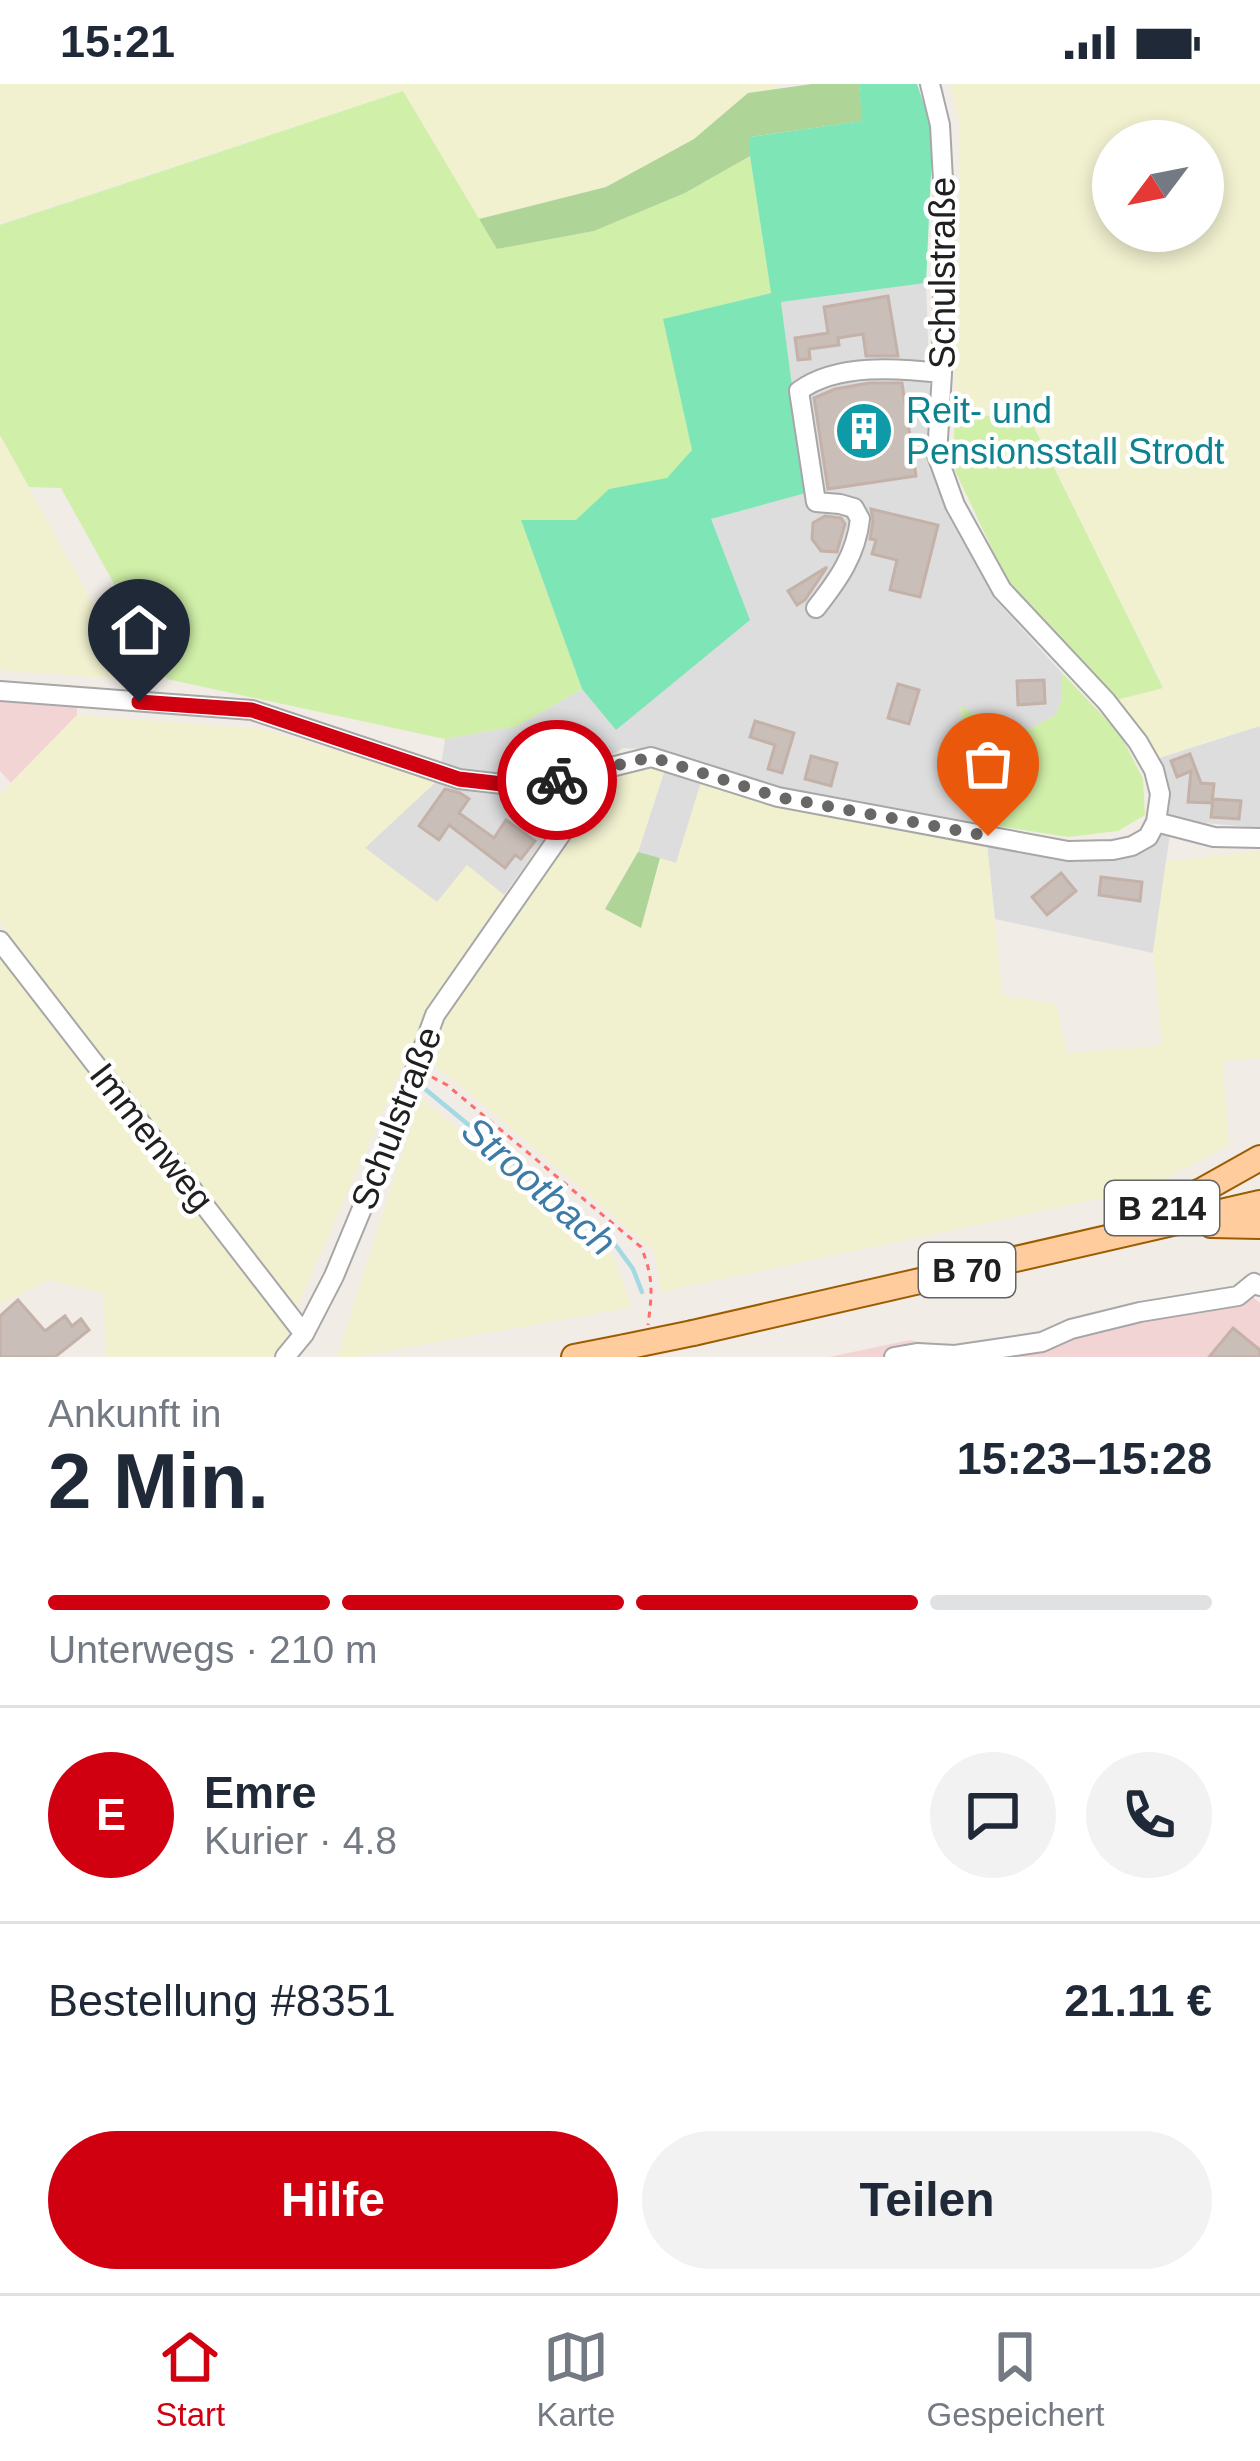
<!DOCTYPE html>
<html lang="de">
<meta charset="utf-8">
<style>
:root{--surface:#fff;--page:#f2f2f3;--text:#1f2937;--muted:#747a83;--line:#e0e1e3;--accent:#d00010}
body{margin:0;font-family:Helvetica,sans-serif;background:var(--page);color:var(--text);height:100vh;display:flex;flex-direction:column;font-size:45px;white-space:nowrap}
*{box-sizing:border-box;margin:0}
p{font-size:39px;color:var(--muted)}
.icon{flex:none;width:66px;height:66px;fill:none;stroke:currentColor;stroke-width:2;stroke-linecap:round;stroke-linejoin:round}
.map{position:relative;height:1273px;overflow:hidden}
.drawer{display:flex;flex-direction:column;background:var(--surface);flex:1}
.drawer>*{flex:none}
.needle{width:78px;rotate:238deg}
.buttons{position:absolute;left:1092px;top:36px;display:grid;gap:24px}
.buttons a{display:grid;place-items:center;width:132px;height:132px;border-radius:50%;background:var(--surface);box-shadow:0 6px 18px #0003;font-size:60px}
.pin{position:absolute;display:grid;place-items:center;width:102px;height:102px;color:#fff;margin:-123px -51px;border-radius:50% 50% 50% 0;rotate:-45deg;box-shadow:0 0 12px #0007}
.pin .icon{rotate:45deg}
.courier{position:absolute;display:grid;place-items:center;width:120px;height:120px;margin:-60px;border:9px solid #d00010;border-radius:50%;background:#fff;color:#222;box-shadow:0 3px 15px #0007}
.overview em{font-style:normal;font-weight:700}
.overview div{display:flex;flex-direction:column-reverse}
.overview{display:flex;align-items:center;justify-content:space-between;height:204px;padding:0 48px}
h1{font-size:78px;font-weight:700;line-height:90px}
.bar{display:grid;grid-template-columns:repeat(4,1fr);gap:18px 12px;align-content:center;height:144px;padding:0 48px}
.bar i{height:15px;border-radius:9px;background:var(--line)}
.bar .on{background:var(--accent)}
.bar p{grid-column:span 4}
.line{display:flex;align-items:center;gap:30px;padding:0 48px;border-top:3px solid var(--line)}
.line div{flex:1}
.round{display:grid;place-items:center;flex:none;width:126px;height:126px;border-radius:63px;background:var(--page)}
.button{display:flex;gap:24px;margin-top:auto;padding:24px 48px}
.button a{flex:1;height:138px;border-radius:72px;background:var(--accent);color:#fff;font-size:48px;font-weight:700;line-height:138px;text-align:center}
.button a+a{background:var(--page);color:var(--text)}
.status{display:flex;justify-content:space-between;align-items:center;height:84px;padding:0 60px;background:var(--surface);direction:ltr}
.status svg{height:33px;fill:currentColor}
.dock{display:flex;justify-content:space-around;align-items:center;height:168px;border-top:3px solid var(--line);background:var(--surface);font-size:33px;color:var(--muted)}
.dock a{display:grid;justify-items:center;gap:6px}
.dock .on{color:var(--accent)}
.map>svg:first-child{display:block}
.residential{fill:#dedddd}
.commercial{fill:#f3d4d5}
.farmland{fill:#f1f1d0;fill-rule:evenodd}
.grass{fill:#d0efa8}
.forest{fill:#aed497}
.pitch{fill:#7ee6b6}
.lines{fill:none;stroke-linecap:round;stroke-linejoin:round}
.stream{stroke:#a3d9e2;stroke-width:4.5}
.building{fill:#c9beb8;stroke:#c4b1a7;stroke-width:3}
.minor-casing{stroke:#a7a7a7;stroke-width:22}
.major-casing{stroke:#9c5c00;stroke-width:28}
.path{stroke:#ff6c69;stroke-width:3;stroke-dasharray:6 6;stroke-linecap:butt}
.minor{stroke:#fff;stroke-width:18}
.major{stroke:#ffcd9d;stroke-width:24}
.major-bridge-casing{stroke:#9c5c00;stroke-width:28;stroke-linecap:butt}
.major-bridge{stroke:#ffcd9d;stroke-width:24}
.done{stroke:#696765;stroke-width:12;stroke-dasharray:0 21.6}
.route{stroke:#d00010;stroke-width:15}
.labels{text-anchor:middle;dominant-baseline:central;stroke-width:9;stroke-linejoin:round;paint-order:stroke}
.shield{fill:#fff;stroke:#636363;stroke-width:3}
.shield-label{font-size:33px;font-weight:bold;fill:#202020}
.street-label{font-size:36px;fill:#202020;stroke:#fff}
.culture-label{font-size:36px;fill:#0d838f;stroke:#fff;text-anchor:start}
.water-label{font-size:39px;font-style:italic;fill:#3f7ba7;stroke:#fff}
</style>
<div class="status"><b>15:21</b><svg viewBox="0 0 49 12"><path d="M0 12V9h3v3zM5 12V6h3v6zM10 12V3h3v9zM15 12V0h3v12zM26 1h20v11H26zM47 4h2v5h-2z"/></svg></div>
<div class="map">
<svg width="1260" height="1273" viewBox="0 0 1260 1273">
<rect width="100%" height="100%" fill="#f1ece6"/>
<!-- residential -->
<path class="residential" d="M926 199 932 368 946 428 995 515 1062 589V614L1056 631 1027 646 998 643 960 623 979 739 785 706 675 779 638 768 671 667 623 664 599 678 504 811 467 781 437 819 364 763 439 695 445 655 517 642 582 605 616 645 711 435 805 409 781 218Z
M1260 642V744L1172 736 1153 869 995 835 987 760 1103 776 1132 768 1160 753 1168 709 1159 674Z"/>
<!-- commercial -->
<path class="commercial" d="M0 613 77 619V631L11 699 0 687Z
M1248 1209 1260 1219V1273H829L910 1256 955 1265 1031 1253Z"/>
<!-- farmland -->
<path class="farmland" d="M0 0H775L776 6 748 9 694 55 606 103 479 135 402 7 0 140Z
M950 0H1260V644L1259 642 1159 674 1116 616 1163 603 1027 327 955 336 960 42ZM1113 57H1203V147H1113Z
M0 351 135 596 0 586Z
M77 631 262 645 439 695 365 764 437 818 467 781 504 811 427 927 295 1228 0 839V710Z
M647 681 665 685 638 768 605 825 641 844 660 774 676 779 701 698 987 760 1002 911 1056 920 1067 969 1162 962 1153 869 1166 777 1260 767V974L1223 977 1229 1062 1141 1106 661 1208 654 1167 479 1017 427 976 442 935 611 692Z
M0 871 290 1247 274 1273H105L104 1209 50 1196 0 1220Z
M420 1013 612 1169 632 1223 355 1273H337Z"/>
<!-- grass -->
<path class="grass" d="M403 7 497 165 594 147 685 109 750 72 771 209 664 235 692 366 667 395 609 405 576 437 521 436 582 605 517 642 445 655 167 595 61 404 29 403 0 351V141Z
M1026 327 1163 604 1116 616 1010 503 952 380 955 336Z
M1062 589 1120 650 1143 695 1145 731 1118 747 1068 753 979 739 960 622 998 643 1027 646 1056 631 1062 614Z"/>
<!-- forest -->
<path class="forest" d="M812 0H859L863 37 750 53V72L685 109 594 147 497 165 479 135 606 103 694 55 748 9Z
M638 768 660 774 641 844 605 825Z"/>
<!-- pitch -->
<path class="pitch" d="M859 0H917L933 47 926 199 781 218 806 409 711 435 750 536 616 646 582 605 521 436H576L609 405 667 394 692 366 663 235 771 209 750 72V53L862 37Z"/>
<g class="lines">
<!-- stream -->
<path class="stream" d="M425 1005 617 1163 633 1185 642 1208"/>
</g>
<!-- building -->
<path class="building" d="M888 212 898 272H866L863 250 838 254 839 261 809 265 810 275 798 276 795 254 828 249 824 223Z
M869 299H902L916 392 828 405 814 314 835 305Z
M871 425 938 441 920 513 890 506 897 476 872 470 876 456 870 455 873 437Z
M825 432 841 434 845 440 837 468 821 467 812 455 813 439Z
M827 483 805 516 797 521 788 507Z
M1044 596 1045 619 1018 621 1017 597Z
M898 600 919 606 909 640 888 634Z
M755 637 794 649 782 689 768 685 775 661 750 653Z
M555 659 559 680 530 685 526 664Z
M1190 670 1201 699 1214 700 1212 719 1188 718 1191 687 1177 693 1171 677Z
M811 672 837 679 831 702 805 695Z
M445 705 460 709 469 715 459 729 494 754 506 736 535 757 521 775 515 771 505 784 449 741 439 756 419 742Z
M1213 715 1241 717 1239 735 1211 733Z
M1061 789 1076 807 1047 831 1032 813Z
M1101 793 1142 798 1140 817 1099 811Z
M18 1216 45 1247 65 1232 72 1242 81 1235 89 1246 55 1273H0V1232Z
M1233 1244 1260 1266V1273H1209Z"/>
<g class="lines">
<!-- minor casing -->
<g class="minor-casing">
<path id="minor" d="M816 524C838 496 856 471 860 435L854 424 840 420 816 418 799 307C836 279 899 284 942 289
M0 607 252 626 459 695 528 703 607 684
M1156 738 1214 753 1260 754
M0 857 304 1250
M285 1273 304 1250 334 1192 385 1069 435 931 607 684 651 673 778 713 1068 767 1113 766 1132 762 1148 753 1156 738 1160 710 1154 686 1138 658 1106 617 1002 506 955 421 937 371 942 289 944 115 940 41 930 0
M894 1273 917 1269 955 1271 1042 1258 1071 1245 1140 1228 1238 1212 1254 1199 1260 1202"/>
</g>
<!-- major casing -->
<g class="major-casing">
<path id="major" d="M1129 1139 1203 1106 1260 1074
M1211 1141 1260 1142
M693 1249 1260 1119
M574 1273 625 1263"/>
</g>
<!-- path -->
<path class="path" d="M432 993 447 1001 641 1163C654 1194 652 1209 648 1241"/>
<!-- minor -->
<use href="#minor" class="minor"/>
<!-- major -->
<use href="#major" class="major"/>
<!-- major-bridge casing -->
<g class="major-bridge-casing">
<path id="major-bridge" d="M625 1263 693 1249"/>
</g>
<!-- major-bridge -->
<use href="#major-bridge" class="major-bridge"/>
</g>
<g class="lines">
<!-- done -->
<path class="done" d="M557 696 651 673 778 713 988 752"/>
<!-- route -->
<path class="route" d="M139 618 252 626 459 695 528 703 557 696"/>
</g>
<!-- icons -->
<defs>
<g id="building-disc" transform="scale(3)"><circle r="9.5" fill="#0f9aa8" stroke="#fff"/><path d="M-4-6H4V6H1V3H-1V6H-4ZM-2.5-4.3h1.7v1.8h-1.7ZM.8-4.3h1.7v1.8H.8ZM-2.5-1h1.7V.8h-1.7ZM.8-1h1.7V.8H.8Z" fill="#fff"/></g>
</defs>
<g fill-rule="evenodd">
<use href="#building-disc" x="864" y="347"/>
</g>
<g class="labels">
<!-- shield labels -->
<g class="shield">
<rect x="1105" y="1097" width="114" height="54" rx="9"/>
<rect x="919" y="1159" width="96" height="54" rx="9"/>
</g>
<g class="shield-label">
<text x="1162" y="1124">B 214</text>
<text x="967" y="1186">B 70</text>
</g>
<!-- street labels -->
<g class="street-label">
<text transform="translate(942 189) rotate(-90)">Schulstraße</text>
<text transform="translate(396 1034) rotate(-69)">Schulstraße</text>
<text transform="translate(152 1053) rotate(52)">Immenweg</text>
</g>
<!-- culture labels -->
<g class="culture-label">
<text x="906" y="326">Reit- und<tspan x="906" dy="41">Pensionsstall Strodt</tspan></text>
</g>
<!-- water labels -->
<g class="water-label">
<text transform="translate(539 1102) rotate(41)">Strootbach</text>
</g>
</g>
</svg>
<div class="buttons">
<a><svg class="needle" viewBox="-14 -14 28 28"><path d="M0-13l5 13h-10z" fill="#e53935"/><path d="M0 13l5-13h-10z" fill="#747a83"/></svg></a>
</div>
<div class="pin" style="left:988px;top:752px;background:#ea580c"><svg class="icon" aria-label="bag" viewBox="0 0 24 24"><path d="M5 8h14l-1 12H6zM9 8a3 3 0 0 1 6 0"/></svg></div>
<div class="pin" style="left:139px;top:618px;background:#1f2937"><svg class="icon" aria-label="home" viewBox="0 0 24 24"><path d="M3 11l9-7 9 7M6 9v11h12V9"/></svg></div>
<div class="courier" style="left:557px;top:696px"><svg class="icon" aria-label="bike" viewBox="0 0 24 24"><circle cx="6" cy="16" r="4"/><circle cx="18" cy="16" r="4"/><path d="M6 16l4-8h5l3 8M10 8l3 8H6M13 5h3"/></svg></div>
</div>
<section class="drawer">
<div class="overview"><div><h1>2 Min.</h1><p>Ankunft in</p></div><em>15:23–15:28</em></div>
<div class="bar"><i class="on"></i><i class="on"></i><i class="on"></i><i></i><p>Unterwegs · 210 m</p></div>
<div class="line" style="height:216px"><b class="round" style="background:var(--accent);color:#fff">E</b><div><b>Emre</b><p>Kurier · 4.8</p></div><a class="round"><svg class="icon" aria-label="chat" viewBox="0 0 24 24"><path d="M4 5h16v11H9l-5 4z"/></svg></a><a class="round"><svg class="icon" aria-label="phone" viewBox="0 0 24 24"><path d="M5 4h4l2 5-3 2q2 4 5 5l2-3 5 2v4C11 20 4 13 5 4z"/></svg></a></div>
<div class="line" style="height:156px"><div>Bestellung #8351</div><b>21.11 €</b></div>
<div class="button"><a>Hilfe</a><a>Teilen</a></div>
</section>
<nav class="dock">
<a class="on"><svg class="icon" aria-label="home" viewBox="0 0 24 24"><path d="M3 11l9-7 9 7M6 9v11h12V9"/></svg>Start</a>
<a><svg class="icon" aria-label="map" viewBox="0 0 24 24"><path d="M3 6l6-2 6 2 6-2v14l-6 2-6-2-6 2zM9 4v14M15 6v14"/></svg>Karte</a>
<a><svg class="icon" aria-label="saved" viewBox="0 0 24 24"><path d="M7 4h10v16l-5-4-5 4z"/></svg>Gespeichert</a>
</nav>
